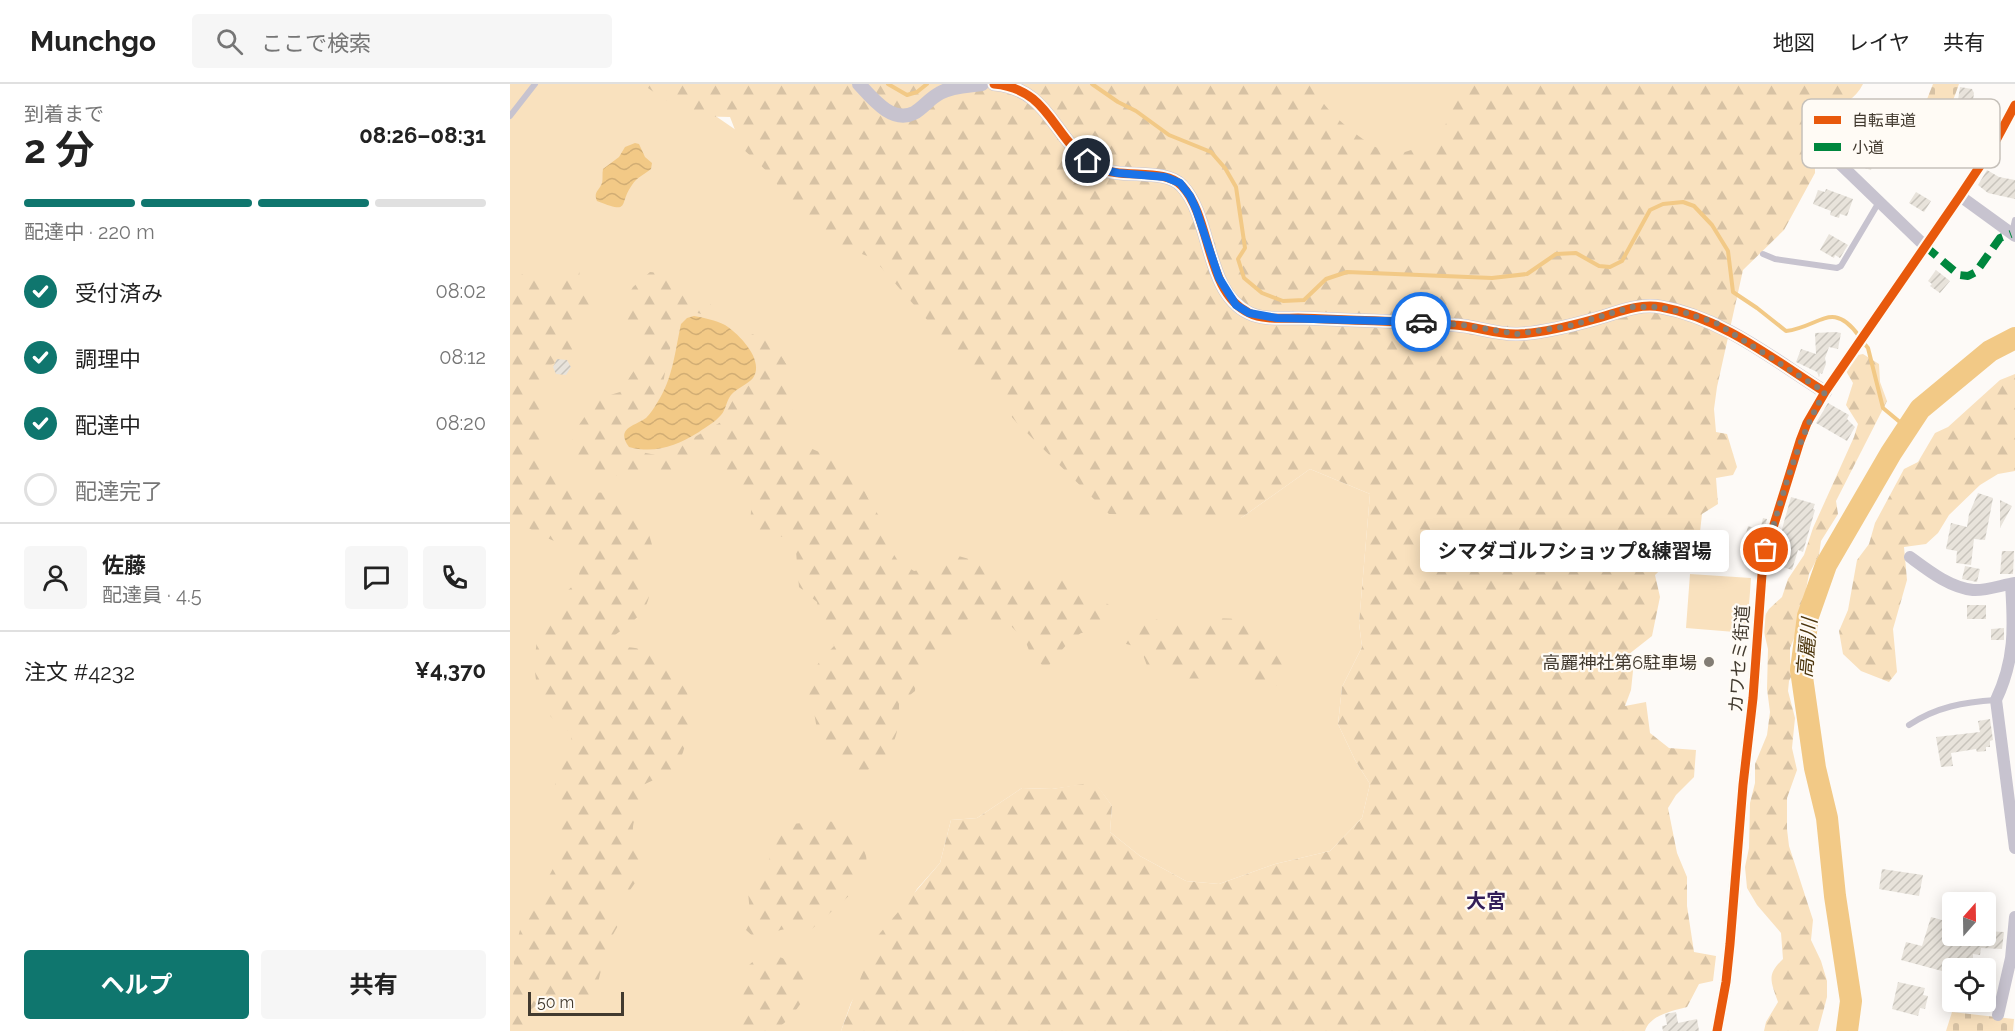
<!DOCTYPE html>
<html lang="ja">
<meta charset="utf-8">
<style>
:root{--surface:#fff;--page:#f6f6f6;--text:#222;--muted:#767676;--line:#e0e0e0;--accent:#0f766e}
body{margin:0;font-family:Raleway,"Noto Sans JP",sans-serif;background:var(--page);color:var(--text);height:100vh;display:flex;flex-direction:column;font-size:22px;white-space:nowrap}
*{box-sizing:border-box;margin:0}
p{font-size:20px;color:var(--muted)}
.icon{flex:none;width:33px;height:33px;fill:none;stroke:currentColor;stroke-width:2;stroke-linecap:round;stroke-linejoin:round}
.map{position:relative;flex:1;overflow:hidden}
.side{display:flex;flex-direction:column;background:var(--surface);width:510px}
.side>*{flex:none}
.needle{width:39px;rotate:20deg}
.fabs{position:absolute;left:1432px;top:808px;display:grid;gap:12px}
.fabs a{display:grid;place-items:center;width:54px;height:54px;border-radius:6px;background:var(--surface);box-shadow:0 3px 15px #0003;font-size:30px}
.scale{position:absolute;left:18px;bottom:15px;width:96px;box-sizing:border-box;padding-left:6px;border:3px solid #423a2f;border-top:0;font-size:16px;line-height:21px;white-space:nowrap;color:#423a2f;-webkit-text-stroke:4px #fffbf5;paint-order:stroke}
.pin{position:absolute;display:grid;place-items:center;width:51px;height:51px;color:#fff;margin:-26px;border:3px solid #fff;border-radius:50%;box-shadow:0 2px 6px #0007}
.courier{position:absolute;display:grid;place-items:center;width:60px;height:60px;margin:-30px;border:4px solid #1a73e8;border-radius:50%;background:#fff;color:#222;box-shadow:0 2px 8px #0007}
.bubble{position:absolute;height:42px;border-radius:6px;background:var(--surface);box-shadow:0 3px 15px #0003;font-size:20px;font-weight:700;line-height:42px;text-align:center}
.head em{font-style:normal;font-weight:700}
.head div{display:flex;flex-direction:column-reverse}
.head{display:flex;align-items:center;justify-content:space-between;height:102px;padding:0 24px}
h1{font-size:39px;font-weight:700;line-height:45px}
.bar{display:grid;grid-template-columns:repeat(4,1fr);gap:9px 6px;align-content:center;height:72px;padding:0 24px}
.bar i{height:8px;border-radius:4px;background:var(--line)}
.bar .selected{background:var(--accent)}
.bar p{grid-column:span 4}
.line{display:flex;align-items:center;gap:15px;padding:0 24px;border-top:2px solid var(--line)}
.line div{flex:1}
.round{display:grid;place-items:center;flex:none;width:63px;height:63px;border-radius:6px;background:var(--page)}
ol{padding:0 24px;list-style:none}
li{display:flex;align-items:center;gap:18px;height:66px}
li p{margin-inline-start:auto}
li .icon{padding:6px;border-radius:50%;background:var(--accent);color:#fff;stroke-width:4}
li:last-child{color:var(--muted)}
li i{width:33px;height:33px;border:3px solid var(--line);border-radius:50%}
.primary-button{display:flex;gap:12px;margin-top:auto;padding:12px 24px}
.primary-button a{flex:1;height:69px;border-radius:6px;background:var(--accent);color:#fff;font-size:24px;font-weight:700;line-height:69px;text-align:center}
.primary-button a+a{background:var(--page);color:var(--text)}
header{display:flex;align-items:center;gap:36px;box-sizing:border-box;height:84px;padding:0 30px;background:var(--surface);border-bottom:2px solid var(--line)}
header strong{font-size:28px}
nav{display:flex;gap:33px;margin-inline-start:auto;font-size:21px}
.search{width:420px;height:54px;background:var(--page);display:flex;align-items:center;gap:15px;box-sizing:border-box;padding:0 21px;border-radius:6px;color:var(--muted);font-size:22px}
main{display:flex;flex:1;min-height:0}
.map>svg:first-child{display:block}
.grass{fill:#f9e1be}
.forest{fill:url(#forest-firs)}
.cemetery{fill:url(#cemetery-stones)}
.water{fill:url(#water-waves)}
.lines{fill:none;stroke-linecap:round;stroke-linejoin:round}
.stream{stroke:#f2c986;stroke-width:4}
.river{stroke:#f2c986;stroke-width:22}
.building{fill:url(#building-hatch)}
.service{stroke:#c7c3cf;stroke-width:6}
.minor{stroke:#c7c3cf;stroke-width:12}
.tertiary{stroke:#c7c3cf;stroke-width:14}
.quiet{stroke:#00873e;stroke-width:8;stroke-dasharray:15 8;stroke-linecap:butt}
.cycleway-casing{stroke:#fffbf5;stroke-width:13}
.cycleway{stroke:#e8590c;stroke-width:9}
.done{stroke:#837d75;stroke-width:6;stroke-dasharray:0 10.8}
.route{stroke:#1a73e8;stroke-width:8}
.poi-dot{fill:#837d75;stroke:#fffbf5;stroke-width:2}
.labels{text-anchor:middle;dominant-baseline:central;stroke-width:4.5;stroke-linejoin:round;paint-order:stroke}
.street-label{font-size:18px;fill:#423a2f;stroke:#fffbf5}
.poi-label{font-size:18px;fill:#423a2f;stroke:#fffbf5;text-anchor:end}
.water-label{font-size:20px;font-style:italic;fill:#4c350c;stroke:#fffbf5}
.neighbourhood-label{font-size:20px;font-weight:bold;fill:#331e58;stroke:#fffbf5}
.key{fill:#fffbf5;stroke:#c6c1ba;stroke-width:1.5}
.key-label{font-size:16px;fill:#423a2f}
</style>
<header>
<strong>Munchgo</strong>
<div class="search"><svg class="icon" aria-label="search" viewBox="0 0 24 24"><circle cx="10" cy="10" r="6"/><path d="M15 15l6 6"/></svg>ここで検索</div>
<nav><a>地図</a><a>レイヤ</a><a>共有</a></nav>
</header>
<main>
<section class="side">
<div class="head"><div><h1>2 分</h1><p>到着まで</p></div><em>08:26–08:31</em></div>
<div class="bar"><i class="selected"></i><i class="selected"></i><i class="selected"></i><i></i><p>配達中 · 220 m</p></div>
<ol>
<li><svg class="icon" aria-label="check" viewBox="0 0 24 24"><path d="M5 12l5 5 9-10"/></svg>受付済み<p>08:02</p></li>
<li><svg class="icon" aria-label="check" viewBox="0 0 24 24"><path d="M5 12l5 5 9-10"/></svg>調理中<p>08:12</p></li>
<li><svg class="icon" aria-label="check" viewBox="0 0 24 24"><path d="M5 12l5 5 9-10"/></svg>配達中<p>08:20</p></li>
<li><i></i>配達完了</li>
</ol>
<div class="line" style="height:108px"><a class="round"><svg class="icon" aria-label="person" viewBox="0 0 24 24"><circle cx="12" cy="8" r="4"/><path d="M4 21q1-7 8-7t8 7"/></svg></a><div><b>佐藤</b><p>配達員 · 4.5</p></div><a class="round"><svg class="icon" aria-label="chat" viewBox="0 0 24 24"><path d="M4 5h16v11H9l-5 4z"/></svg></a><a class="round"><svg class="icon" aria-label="phone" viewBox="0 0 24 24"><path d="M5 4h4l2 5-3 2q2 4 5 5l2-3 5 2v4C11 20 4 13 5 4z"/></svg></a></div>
<div class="line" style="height:78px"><div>注文 #4232</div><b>¥4,370</b></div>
<div class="primary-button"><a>ヘルプ</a><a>共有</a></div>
</section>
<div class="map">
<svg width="1505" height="947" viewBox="0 0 1505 947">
<defs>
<pattern id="forest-firs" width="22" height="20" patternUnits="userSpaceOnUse" patternTransform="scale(1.5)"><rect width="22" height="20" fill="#f9e1be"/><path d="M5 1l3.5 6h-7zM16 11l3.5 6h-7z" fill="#d7c2a4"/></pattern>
<pattern id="cemetery-stones" width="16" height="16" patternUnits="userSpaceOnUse" patternTransform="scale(1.5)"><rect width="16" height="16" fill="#f9e1be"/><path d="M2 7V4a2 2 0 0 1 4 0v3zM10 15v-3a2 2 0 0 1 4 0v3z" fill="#d7c2a4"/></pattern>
<pattern id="water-waves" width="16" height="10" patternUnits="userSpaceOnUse" patternTransform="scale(1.5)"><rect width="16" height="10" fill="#f2c986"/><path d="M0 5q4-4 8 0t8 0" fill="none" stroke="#d1ad74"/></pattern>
<pattern id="building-hatch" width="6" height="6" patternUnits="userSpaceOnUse" patternTransform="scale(1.5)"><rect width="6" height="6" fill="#e8e3db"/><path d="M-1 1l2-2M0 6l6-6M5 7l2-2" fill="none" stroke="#c8c4bc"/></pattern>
</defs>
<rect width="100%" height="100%" fill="#fdfaf7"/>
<!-- grass -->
<path class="grass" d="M0 0H159L239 55 731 434 800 385 860 410 849 539 852 563 832 603 828 640 845 676 860 700 852 734 820 767 765 780 709 800 676 797 630 772 600 748 602 722 585 699 542 705 512 704 467 734 441 736 430 779 407 805 341 919 331 947H0Z
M751 0H986L891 103Z
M1180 490 1241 494 1237 549 1176 544Z"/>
<!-- forest -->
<path class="forest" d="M132 0H808C809 4 808 10 810 14 820 32 864 68 885 70 896 70 919 58 930 54L952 0H1353C1346 15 1330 24 1315 25L1305 41V89L1274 146 1233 186 1207 303 1204 325 1206 348 1217 350 1227 383 1223 391 1206 394 1208 420 1192 430 1190 448 1145 491 1150 513 1142 552 1114 574 1123 587 1121 606 1115 622 1136 618 1140 649 1159 664 1186 666 1184 693 1166 711 1158 724 1167 769 1177 793V822L1184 868 1206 872 1203 897 1189 900 1177 923C1162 927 1140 931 1135 947H331L365 855 430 779 441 736 467 734 512 704 542 705 585 698 602 722 600 748 630 772 676 797 709 800 765 780 820 767 852 734 860 700 845 676 828 640 832 603 852 563 849 539 860 410 800 385 731 434 599 430 507 339 363 174 310 155 282 130 263 93 232 64 220 33 179 32Z
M23 183C41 201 48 194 69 184L70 199 80 210V225C57 238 60 245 63 270L39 282 31 292 32 311 40 328 31 348 30 371 47 389 76 409 106 408 127 425 138 447 145 471 132 487C134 493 138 499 139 505 142 528 114 544 98 556L97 564C106 565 116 562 125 564 137 566 154 573 163 581 186 598 181 655 169 678 164 688 141 697 131 702L133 721C117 743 122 752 134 775L127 796 116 812 92 806 90 814 103 822 109 840 97 861 86 907 71 929 30 918 17 929 15 947H0V923L6 896 3 872 10 846 46 779 49 753 45 699 50 677 62 663 61 649 48 640 29 620 24 580 27 556 54 510 68 497 71 478 58 463 28 450 0 432V201L2 197Z
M140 188 162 190 182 211 196 215 202 222 196 231 183 228 170 234 158 271 153 300 140 324 113 342 110 359 121 366 146 371 147 367 167 363 211 338 224 314 247 294 249 282 238 257 242 250 255 251 263 259 280 286 283 330 272 351 276 362 286 366 300 364 330 377 345 389 361 420 373 438 371 450 388 477 404 487 427 483 438 469 466 477 480 491 508 497 540 493 562 496 599 521 604 538 589 548 571 549 557 560 536 585 520 569 515 556 500 541 482 543 459 534 448 545 437 563 425 568 420 577 407 585 405 607 389 620C390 654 382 673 351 690L327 681 310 663 303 622 292 604 310 577 324 562 322 553 310 536 307 518 289 503 286 467 275 453 239 449 242 417 222 398 208 373 189 375 160 387 105 392 79 384 63 370 62 351 87 315 110 308 125 285 130 265 119 246 112 222 123 203Z
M1353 270 1369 280 1370 298 1377 317 1326 417 1328 430 1311 457 1309 471 1299 490 1289 542 1280 564V579L1284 587 1279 597 1278 607 1285 634 1282 664 1287 686 1277 714V745L1279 762 1303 836 1301 856 1311 877 1317 897V913L1308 947H1254L1256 938 1268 918C1261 897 1256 891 1273 875L1271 849 1247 821 1237 804 1235 783 1239 764 1240 719 1245 699V680L1257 651 1260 628 1257 605 1258 565 1254 548V533L1259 525 1272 513 1278 495 1294 471 1303 444 1344 353 1348 340 1336 321 1343 299 1336 287 1348 271Z
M1505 290V387L1488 390 1470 401 1439 431 1428 449 1416 460 1394 463 1397 496 1383 545 1387 588 1379 598 1351 587 1333 570 1329 547 1338 526 1347 476 1359 460 1365 439 1394 385 1408 378 1425 349 1438 343 1490 296Z
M635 533 675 542 699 534 733 535 741 539 764 559 775 581 777 598 765 602 749 604 737 588 720 584C701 596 694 595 672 594L660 583 639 586C631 568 635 564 612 559L610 552 614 545Z
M311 737 331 738C339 747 353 759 356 772 362 803 317 828 300 847 278 842 266 845 248 857L236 846 240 829 238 808 259 778 263 756 273 744 282 740Z
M255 867 299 885 304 898C295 913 278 944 259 947 248 947 236 947 225 947L226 935 233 915 234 892 239 881Z"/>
<!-- cemetery -->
<path class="cemetery" d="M1423 0H1449L1441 22 1444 24 1434 52 1408 38Z
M1442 928 1504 935 1503 947H1436Z"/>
<!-- water -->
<path class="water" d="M125 59 129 60 135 73 142 79 141 85C135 90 127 93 122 101 108 120 122 131 87 117 83 108 89 107 92 99 93 95 92 90 93 85L109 73 115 63Z
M184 232C195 234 205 236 215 241 229 250 255 276 243 294 238 300 227 304 221 311 216 317 216 326 211 331 205 338 196 343 189 348 166 362 145 370 119 363 105 344 125 342 136 334 140 330 144 324 147 319 163 295 165 267 171 240L177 234Z"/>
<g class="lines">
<!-- stream -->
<path class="stream" d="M378 0 397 11 407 8 417 0
M582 0 608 18 626 27 659 51 701 68 715 84 726 103 735 164 728 175 734 194 752 209 773 217 794 216 816 195 837 188 982 194 1017 190 1046 170 1066 169 1089 182 1100 183 1112 177 1140 126 1153 120 1173 118 1184 122 1202 141 1218 167 1223 208 1247 224 1276 247C1310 243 1322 215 1349 252
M1353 258 1358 264 1373 324 1397 344"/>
<!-- river -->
<path class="river" d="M1337 947 1341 917 1325 812 1317 734 1305 684 1291 586 1298 532 1316 481 1381 369 1410 325 1480 267 1505 254"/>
</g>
<!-- building -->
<path class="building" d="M1450 3 1462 5 1464 9 1463 16 1459 15 1452 31 1465 36 1464 39 1468 41 1464 52 1439 42 1446 29Z
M1353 66 1366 70 1361 86 1348 82Z
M1477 86 1489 93 1505 96V115L1478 109 1468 101Z
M1316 105 1343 115 1337 132 1330 130 1329 134 1320 131 1321 127 1303 120 1308 106 1315 108Z
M1406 108 1421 117 1414 128 1399 119Z
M1319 150 1338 161 1330 174 1325 171 1324 174 1310 166Z
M1426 186 1440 197 1430 209 1420 202 1422 200 1418 197Z
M1325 248 1331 249 1328 265 1319 263 1315 274 1316 280 1312 290 1310 289 1309 293 1307 288 1286 278 1291 265 1306 270 1305 249Z
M47 275 57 276 61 283 56 291 46 290 43 283Z
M1318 319 1339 331 1337 335 1345 343 1337 357 1306 339Z
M1468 409 1483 414 1475 456 1464 455 1461 481 1446 479 1447 467 1436 465 1441 439 1457 443 1459 430Z
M1281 413 1305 420 1303 425 1305 426 1293 468 1288 466 1282 486 1263 480V477Z
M1490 416 1502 422 1490 444Z
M1253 434 1257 435 1247 472 1231 468 1238 442 1250 446Z
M1492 467H1504L1503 490H1490Z
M1455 482 1470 485 1467 498 1452 495Z
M1457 521H1476V535H1457Z
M1494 544V556H1481V545Z
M1480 635 1483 656 1480 657V663H1476V667L1467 668 1466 665 1441 669 1443 682 1431 683 1426 653 1470 648 1468 637Z
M1372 785 1413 791 1409 812 1369 805Z
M1421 833 1443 839V852H1476V847L1494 848 1492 865 1471 864 1470 871 1463 870V878L1441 876 1439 885 1433 883 1432 887 1391 876 1396 858 1412 862Z
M1388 898 1415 904 1413 911 1418 912 1415 925 1410 924 1408 932 1382 925Z
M1166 928 1168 939 1187 935 1189 947H1153L1152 942 1157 941 1155 930Z"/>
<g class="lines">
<!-- service -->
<path class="service" d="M0 32 25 0
M1502 149 1505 136
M1253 170 1265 175 1327 184 1331 182 1369 118
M1399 641C1426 623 1454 618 1486 616"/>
<!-- minor -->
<path class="minor" d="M1328 78 1415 162
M1450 112 1505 152
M1400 473C1419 487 1439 503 1463 506 1476 507 1492 501 1505 499
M1501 500C1504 544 1505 576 1486 616L1505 764
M1488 931 1501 874 1505 833
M1207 947 1216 898 1220 860 1233 701 1243 614 1252 490 1256 466 1290 357 1297 339 1315 308 1450 112 1482 64 1505 21"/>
<!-- tertiary -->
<path class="tertiary" d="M349 0C362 14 382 40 404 29 413 24 420 14 430 9 442 2 458 2 472 0
M484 0C542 5 542 57 587 83 610 96 655 83 672 102 702 134 695 208 739 229 753 236 772 234 788 234 840 236 892 237 945 241 965 242 987 251 1008 250 1033 249 1060 242 1085 235 1107 229 1127 219 1151 223 1213 234 1264 276 1315 308"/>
<!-- quiet -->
<path class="quiet" d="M1415 162 1449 191 1458 192 1466 188 1490 154 1501 150"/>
<!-- cycleway casing -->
<g class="cycleway-casing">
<path id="cycleway" d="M484 0C542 5 542 57 587 83 610 96 655 83 672 102 702 134 695 208 739 229 753 236 772 234 788 234 840 236 892 237 945 241 965 242 987 251 1008 250 1033 249 1060 242 1085 235 1107 229 1127 219 1151 223 1213 234 1264 276 1315 308
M1207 947 1216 898 1220 860 1233 701 1243 614 1252 490 1256 466 1290 357 1297 339 1315 308 1450 112 1482 64 1505 21"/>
</g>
<!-- cycleway -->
<use href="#cycleway" class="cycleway"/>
</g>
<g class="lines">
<!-- done -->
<path class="done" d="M911 238 952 241 1007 250 1059 242 1122 223H1149L1176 229 1206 239 1315 308C1286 357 1273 412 1256 466"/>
<!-- route -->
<path class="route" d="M578 77 590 85 608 89 655 93 670 99 680 112 686 125 709 194 726 221 739 229 767 234 911 238"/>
</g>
<!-- markers -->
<circle class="poi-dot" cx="1199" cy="578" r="6"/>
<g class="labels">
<!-- street labels -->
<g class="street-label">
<text transform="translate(1229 575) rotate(-86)">カワセミ街道</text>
</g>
<!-- poi labels -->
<g class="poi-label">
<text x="1187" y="578">高麗神社第6駐車場</text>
</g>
<!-- water labels -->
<g class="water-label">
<text transform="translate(1297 564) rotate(-85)">高麗川</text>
</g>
<!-- neighbourhood labels -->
<g class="neighbourhood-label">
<text x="976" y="817">大宮</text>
</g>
</g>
<!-- legend -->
<rect x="1292" y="15" width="198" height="69" rx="9" class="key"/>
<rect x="1304" y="32" width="27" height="8" fill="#e8590c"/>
<rect x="1304" y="59" width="27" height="8" fill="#00873e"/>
<g class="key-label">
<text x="1342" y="42">自転車道</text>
<text x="1342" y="69">小道</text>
</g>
</svg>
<div class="fabs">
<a><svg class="needle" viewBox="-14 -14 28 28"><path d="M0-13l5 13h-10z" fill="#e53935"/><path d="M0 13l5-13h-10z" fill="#767676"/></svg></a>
<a><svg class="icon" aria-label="locate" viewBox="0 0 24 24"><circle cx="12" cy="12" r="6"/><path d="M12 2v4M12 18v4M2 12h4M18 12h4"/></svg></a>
</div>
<div class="scale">50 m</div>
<div class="pin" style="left:1256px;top:466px;background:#ea580c"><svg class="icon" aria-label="bag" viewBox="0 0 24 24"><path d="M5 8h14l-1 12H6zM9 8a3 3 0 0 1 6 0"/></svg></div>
<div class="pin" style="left:578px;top:77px;background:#1f2937"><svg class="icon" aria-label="home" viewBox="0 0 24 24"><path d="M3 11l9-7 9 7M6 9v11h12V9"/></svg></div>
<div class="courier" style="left:911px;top:238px"><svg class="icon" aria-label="car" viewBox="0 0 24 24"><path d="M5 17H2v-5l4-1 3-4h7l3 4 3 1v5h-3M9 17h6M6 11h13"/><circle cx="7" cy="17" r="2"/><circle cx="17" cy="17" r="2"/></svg></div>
<div class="bubble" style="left:910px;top:446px;width:309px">シマダゴルフショップ&amp;練習場</div>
</div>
</main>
